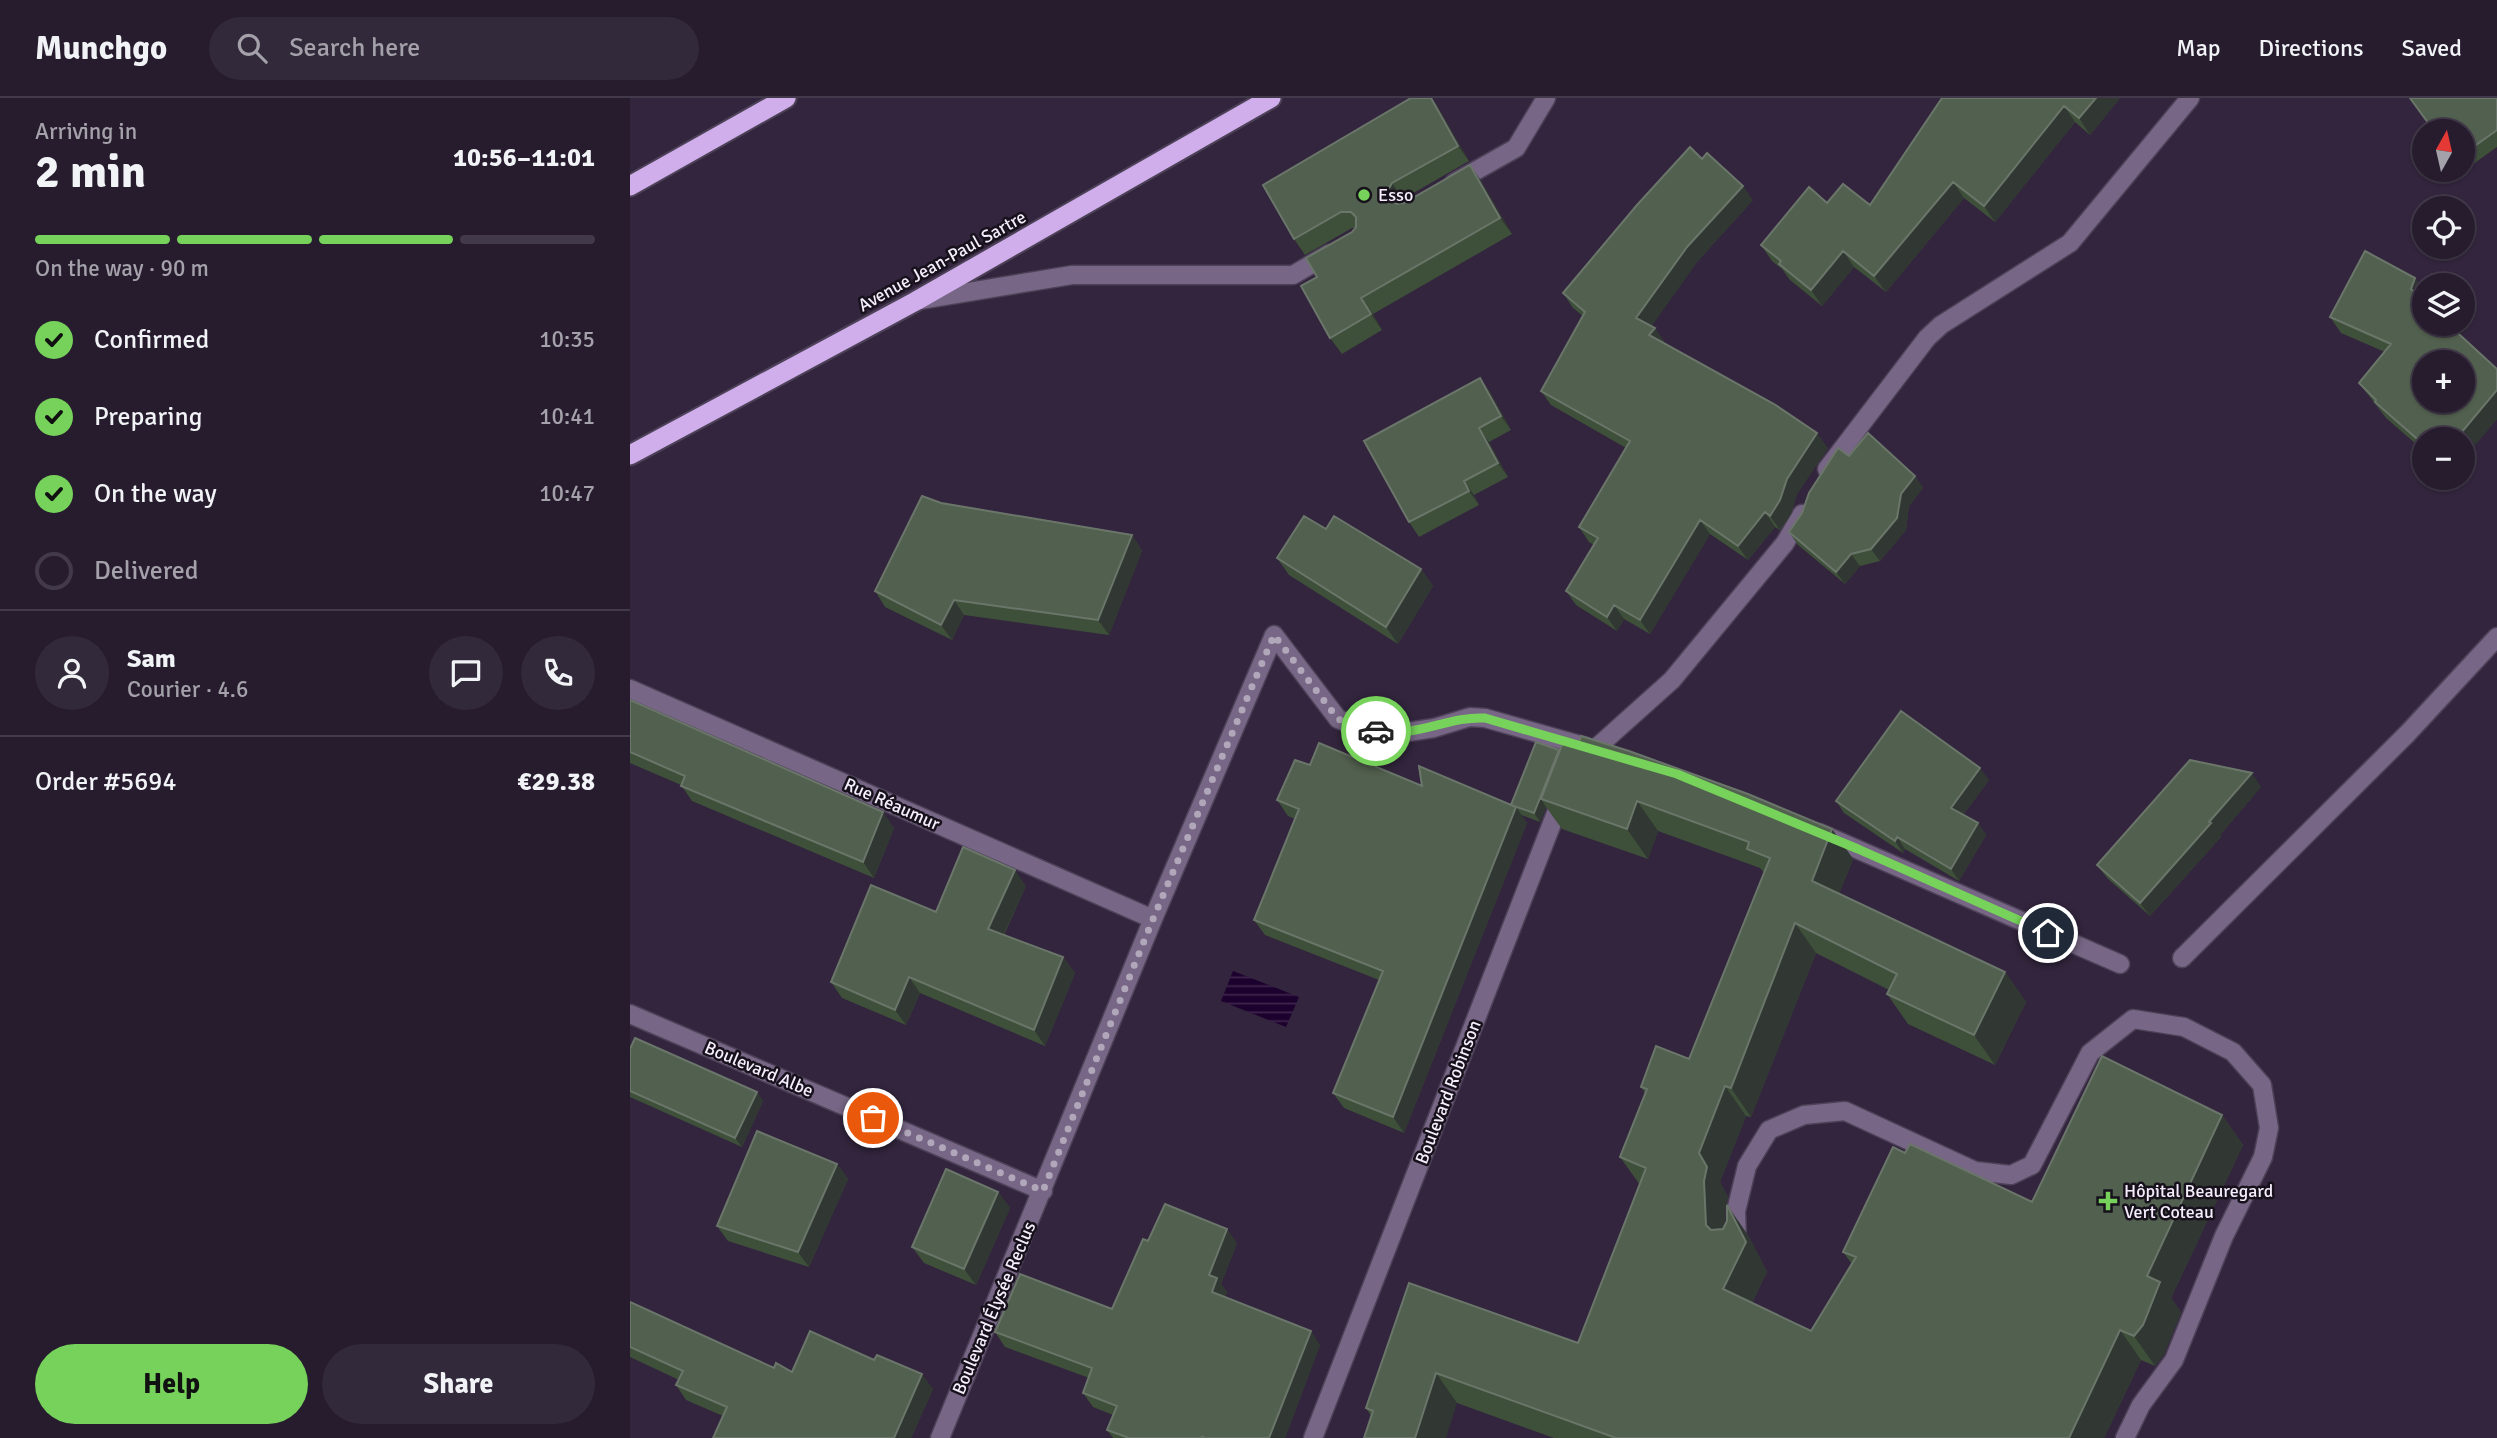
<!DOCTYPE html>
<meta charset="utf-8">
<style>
:root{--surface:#261c2e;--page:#32293a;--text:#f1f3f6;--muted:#a4a1aa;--line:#423a4a;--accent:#76d25a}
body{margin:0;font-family:Signika,sans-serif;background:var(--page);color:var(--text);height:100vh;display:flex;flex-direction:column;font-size:26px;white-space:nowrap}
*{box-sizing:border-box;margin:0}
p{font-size:23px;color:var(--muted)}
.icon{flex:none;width:38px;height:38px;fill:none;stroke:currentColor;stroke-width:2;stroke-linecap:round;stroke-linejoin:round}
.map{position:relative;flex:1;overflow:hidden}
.side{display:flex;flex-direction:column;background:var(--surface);width:630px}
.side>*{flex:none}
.needle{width:46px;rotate:8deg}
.buttons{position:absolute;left:1782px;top:21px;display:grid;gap:14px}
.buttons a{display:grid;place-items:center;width:63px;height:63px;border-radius:50%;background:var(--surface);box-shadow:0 2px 5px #0004,0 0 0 2px var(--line);font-size:35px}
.pin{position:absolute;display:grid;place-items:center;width:60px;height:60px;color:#fff;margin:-30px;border:4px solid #fff;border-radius:50%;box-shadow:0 2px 7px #0007}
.courier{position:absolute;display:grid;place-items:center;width:70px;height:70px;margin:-35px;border:5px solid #76d25a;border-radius:50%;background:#fff;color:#222;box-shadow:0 2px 9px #0007}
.summary em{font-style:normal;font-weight:800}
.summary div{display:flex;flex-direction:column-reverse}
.summary{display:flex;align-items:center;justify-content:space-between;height:119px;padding:0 35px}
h1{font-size:46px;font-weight:800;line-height:52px}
.bar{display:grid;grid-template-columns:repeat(4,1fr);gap:10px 7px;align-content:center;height:84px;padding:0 35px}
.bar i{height:9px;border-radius:5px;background:var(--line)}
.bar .on{background:var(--accent)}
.bar p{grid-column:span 4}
.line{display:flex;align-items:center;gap:18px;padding:0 35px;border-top:2px solid var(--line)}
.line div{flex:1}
.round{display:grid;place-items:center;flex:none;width:74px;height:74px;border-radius:37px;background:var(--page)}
ol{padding:0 35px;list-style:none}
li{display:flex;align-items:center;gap:21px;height:77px}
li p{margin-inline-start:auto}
li .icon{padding:7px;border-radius:50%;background:var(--accent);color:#111;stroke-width:4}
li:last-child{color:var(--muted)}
li i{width:38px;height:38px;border:4px solid var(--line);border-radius:50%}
.button{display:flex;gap:14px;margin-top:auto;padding:14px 35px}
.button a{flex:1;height:80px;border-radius:42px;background:var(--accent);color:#111;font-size:28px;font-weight:800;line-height:80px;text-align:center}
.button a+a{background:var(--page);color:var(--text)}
header{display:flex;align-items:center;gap:42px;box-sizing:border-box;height:98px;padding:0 35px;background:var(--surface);border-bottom:2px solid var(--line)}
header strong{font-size:33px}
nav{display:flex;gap:38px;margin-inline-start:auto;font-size:24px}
.search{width:490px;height:63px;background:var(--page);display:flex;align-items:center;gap:18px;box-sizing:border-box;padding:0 24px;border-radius:38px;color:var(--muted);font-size:26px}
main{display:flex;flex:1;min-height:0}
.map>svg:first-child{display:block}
.water{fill:url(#water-rules)}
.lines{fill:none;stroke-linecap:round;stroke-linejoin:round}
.service-casing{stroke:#4d4158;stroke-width:21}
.minor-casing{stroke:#4d4158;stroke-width:21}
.trunk-casing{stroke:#4d4158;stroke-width:23}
.service{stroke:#776685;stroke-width:18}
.minor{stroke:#776685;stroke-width:18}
.trunk{stroke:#d0aeec;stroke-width:19}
.wall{fill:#3e4f3a}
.shaded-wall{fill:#313732}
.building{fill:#52604f;stroke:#6b766a;stroke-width:2;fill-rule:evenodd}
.done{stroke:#b1a7ba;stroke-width:7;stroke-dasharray:0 12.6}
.route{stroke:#76d25a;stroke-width:9}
.poi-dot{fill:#76d25a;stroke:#17111c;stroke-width:2.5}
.labels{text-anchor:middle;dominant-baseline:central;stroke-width:5;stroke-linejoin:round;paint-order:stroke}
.poi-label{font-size:18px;fill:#f6edfd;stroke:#17111c;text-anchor:start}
.street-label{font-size:18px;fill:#f6edfd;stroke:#17111c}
</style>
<header>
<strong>Munchgo</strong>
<div class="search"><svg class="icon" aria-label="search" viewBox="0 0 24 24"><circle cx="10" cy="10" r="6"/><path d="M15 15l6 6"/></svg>Search here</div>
<nav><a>Map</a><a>Directions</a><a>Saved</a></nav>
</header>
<main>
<section class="side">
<div class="summary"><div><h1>2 min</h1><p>Arriving in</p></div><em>10:56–11:01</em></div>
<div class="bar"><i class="on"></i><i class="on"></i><i class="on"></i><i></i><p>On the way · 90 m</p></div>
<ol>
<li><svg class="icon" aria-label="check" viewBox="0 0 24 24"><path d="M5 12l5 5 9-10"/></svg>Confirmed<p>10:35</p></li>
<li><svg class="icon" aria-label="check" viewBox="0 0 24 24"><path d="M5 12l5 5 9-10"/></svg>Preparing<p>10:41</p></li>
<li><svg class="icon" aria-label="check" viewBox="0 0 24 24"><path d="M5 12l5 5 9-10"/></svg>On the way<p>10:47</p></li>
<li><i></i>Delivered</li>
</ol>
<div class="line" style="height:126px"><a class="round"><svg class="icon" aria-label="person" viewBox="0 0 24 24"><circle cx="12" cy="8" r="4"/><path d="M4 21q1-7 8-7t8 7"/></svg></a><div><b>Sam</b><p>Courier · 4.6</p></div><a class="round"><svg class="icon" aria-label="chat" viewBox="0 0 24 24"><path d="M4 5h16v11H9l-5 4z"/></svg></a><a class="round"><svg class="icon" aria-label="phone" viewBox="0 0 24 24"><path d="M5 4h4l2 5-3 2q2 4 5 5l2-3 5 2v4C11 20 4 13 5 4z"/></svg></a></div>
<div class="line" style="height:91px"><div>Order #5694</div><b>€29.38</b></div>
<div class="button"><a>Help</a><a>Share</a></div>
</section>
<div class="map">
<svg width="1867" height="1340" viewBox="0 0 1867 1340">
<defs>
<pattern id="water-rules" width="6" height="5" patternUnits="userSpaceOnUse" patternTransform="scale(1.75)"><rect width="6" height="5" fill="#1c002d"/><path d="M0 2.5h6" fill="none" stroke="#3e264c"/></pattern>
</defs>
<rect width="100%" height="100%" fill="#32253d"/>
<!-- water -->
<path class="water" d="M603 873 669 899 656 929 591 903Z"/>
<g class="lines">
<!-- service casing -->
<g class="service-casing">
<path id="service" d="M824 85 886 50 916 0
M290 202 442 177H663L699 156
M1197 371 1297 240 1311 227 1440 145 1560 0
M965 651 1042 582 1155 445 1172 416
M1552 860 1777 636 1867 539
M1107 1144 1106 1113 1117 1068 1139 1032 1174 1017 1215 1013 1345 1073 1381 1077 1402 1067 1460 955 1503 921 1554 929 1603 954 1632 987 1639 1030 1633 1059 1594 1138 1544 1262 1511 1307 1495 1340"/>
</g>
<!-- minor casing -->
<g class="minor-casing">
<path id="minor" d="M0 591 523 821
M1190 735 1490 866
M0 916 413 1093
M310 1340 523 821 644 537 708 621 734 631 765 636 804 630 840 619 855 620 957 649
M683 1340 933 697"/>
</g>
<!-- trunk casing -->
<g class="trunk-casing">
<path id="trunk" d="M0 88 156 0
M0 357 286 203 641 0"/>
</g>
<!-- service -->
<use href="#service" class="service"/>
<!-- minor -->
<use href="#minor" class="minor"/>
<!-- trunk -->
<use href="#trunk" class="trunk"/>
</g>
<!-- wall -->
<path class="wall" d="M781 0H802L839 63 773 101 771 106 840 67 851 83 882 136 743 216 752 232 712 256 700 240 687 179 725 130H722L675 157 664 141Z
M1312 0H1490L1460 37 1445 24 1365 124 1334 100 1256 194 1224 169 1192 208 1160 182 1152 171 1142 163 1131 147 1197 105 1240 107Z
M1867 0V49L1832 74 1831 72H1832V33Z
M1072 61 1123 102 1067 164 1021 228 1025 230 1035 245H1034L1198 350 1167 396 1161 416 1150 432 1145 429 1118 462 1080 436 1020 536 994 521 987 533 946 507 936 493 964 447 959 444 949 429 996 350 921 307 911 293 953 218 943 210 933 195Z
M1793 203 1867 271V321L1832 362V341H1794V353L1756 320 1729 285 1755 254 1711 235 1700 219Z
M850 280 860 294 881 332 859 344 878 379 844 397 849 407 789 439 779 424Z
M1219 358 1285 378 1293 390 1279 408 1276 432 1250 463 1230 468 1215 486 1168 447 1159 434 1172 415Z
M311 405 502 437 512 453 479 537 334 517 322 542 255 509 245 493Z
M696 431 791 471 803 488 768 546 659 477 647 460Z
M0 602 264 730 244 780 62 703 51 687 0 665Z
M930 654 1202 731 1223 761 1209 796 1375 874 1396 904 1365 967 1278 926 1257 896 1259 892 1186 855 1121 1019 1116 1018 1090 1084 1098 1099 1095 1113V1126L1118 1137 1137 1174 1122 1205 1181 1233 1222 1166 1213 1154 1275 1055 1402 1104 1592 1017 1613 1047 1541 1200 1551 1214 1534 1256 1525 1268 1511 1262 1474 1340H924L827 1305 741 1318 736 1310 779 1185 948 1245 1010 1087 990 1059 1015 995 1011 989 1059 961 1134 775 1130 770 1028 733 1018 761 932 731 916 709 910 724 891 717 897 725 774 1035 714 1010 703 995 749 882 635 837 624 822 665 721 658 718 647 702 680 667 792 688 881 707Z
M1359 682 1333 717 1348 725 1356 737 1329 783 1275 751 1273 755 1214 715 1206 703Z
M1631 689 1590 737 1591 739 1520 818 1477 780 1467 767Z
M396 788 374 837 433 859 445 875 415 948 290 895 276 927 212 900 201 884 306 814Z
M0 951 127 994 133 1003 112 1049 0 999Z
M207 1066 218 1081 179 1169 98 1143 87 1128Z
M368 1094 380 1110 346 1187 294 1165 282 1149Z
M607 1145 591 1186 597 1194 595 1199 690 1247 655 1340H483L477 1332 483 1317 463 1309 453 1295 459 1280 375 1249 365 1234 482 1211Z
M0 1204 144 1270 162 1274 303 1291 281 1340H83L93 1318 56 1302 46 1287 49 1282 0 1259Z"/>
<!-- shaded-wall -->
<path class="shaded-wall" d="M801 0 807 7 839 63 828 48Z
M1466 0H1490L1460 37 1449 20Z
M1434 8 1445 24 1365 124 1354 108Z
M840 67 851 83 882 136 870 120Z
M1323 84 1334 100 1256 194 1244 178Z
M762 85 773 101 768 110 758 101 757 94Z
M1113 88 1123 102 1067 164 1017 235 1006 220 1057 149Z
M1213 153 1224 169 1192 208 1181 192Z
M1785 180 1794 193V202L1792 207 1781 191Z
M731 200 743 216 752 232 741 216Z
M1025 230 1035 245 1029 252 1019 237Z
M850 280 860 294 881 332 871 318Z
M1867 292V321L1832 362V341H1826Z
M849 330 859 344 878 379 868 365Z
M1187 335 1198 350 1167 396 1161 416 1150 432 1140 418 1157 381Z
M1285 378 1293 390 1279 408 1276 432 1250 463 1241 451 1271 396Z
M834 383 844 397 849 407 839 393Z
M1135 414 1145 429 1118 462 1108 448Z
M1070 422 1080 436 1020 536 1010 522Z
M502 437 512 453 479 537 468 522Z
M1221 456 1230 468 1215 486 1206 474Z
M791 471 803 488 768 546 756 529Z
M324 502 334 517 322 542 311 527Z
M984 507 994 521 987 533 977 519Z
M929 652 935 661 911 701 916 709 910 724 904 715Z
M1350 670 1359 682 1329 722 1321 710Z
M1622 675 1631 689 1590 737 1591 739 1520 818 1510 805Z
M1007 703 1028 733 1018 761 997 731Z
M886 709 897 725 774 1035 763 1019Z
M253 714 264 730 244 780 233 764Z
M1348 725 1356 737 1329 783 1321 771Z
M1202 731 1223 761 1202 813 1182 783Z
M1267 739 1275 751 1273 755 1265 743Z
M385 772 396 788 369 846 358 831Z
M1165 825 1186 855 1121 1019 1101 990Z
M433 859 445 875 415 948 404 932Z
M1375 874 1396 904 1365 967 1344 937Z
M279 879 290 895 276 927 265 912Z
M1095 988 1116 1018 1090 1084 1098 1099 1095 1113 1097 1157 1076 1127 1069 1055Z
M127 994 133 1003 112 1049 105 1040Z
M1592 1017 1613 1047 1541 1200 1551 1214 1534 1256 1525 1268 1504 1238 1517 1178Z
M207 1066 218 1081 179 1169 168 1154Z
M368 1094 380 1110 346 1187 334 1171Z
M1097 1107 1118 1137 1137 1174 1114 1221 1093 1191 1116 1144Z
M597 1131 607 1145 591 1186 597 1194 592 1208 582 1194 579 1177Z
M1490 1232 1511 1262 1474 1340H1439Z
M681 1233 690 1247 655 1340H639Z
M806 1275 827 1305 816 1340H785Z
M292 1276 303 1291 281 1340H264Z"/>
<!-- building -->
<path class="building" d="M781 0H801L828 48 762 85 757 94 758 101 767 106 774 105 840 67 870 120 731 200 741 216 700 240 671 188 687 179 676 160 722 134 726 129V119L721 114H711L664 141 633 87Z
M1312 0H1466L1449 20 1434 8 1354 108 1323 84 1244 178 1213 153 1181 192 1149 166 1151 163 1131 147 1179 89 1197 105 1213 86 1240 107Z
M1780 0H1867V32L1832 57V33H1804Z
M1060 49 1072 61 1077 55 1113 88 1057 149 1006 220 1025 230 1019 237 1144 306 1187 335 1157 381 1150 402 1140 418 1135 414 1108 448 1070 422 1010 522 984 507 977 519 936 493 968 440 949 429 1000 343 911 293 955 214 933 195 1007 107Z
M1735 153 1785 180 1781 191 1794 203V226H1818L1867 271V292L1826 341H1794V347L1745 304 1746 302 1729 285 1761 246 1700 219ZM1794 264H1832V303H1794Z
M850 280 871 318 849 330 868 365 834 383 839 393 779 424 734 343Z
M1238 335 1285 378 1271 396 1267 420 1241 451 1221 456 1206 474 1159 434 1172 415 1179 395 1208 350 1219 358Z
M292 398 311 405 502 437 468 522 324 502 311 527 245 493Z
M674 418 696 431 704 418 791 471 756 529 647 460Z
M0 602 253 714 233 764 51 688 55 678 0 654Z
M1271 613 1350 670 1321 710 1348 725 1321 771 1267 739 1265 743 1206 703Z
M951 638 999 653 1118 696 1202 731 1182 783 1375 874 1344 937 1257 896 1267 876 1165 825 1101 990 1095 988 1069 1055 1077 1069 1074 1083 1076 1127 1081 1132 1093 1131 1097 1123V1107L1116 1144 1093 1191 1181 1233 1226 1159 1213 1154 1263 1049 1275 1055 1280 1046 1402 1104 1472 958 1592 1017 1517 1178 1530 1184 1513 1227 1504 1238 1490 1232 1439 1340H986L806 1275 785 1340H734L743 1313 736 1310 779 1185 948 1245 1016 1070 990 1059 1017 991 1011 989 1026 948 1059 961 1140 760 1117 751 1119 744 1007 703 997 731 911 701 935 639 949 644Z
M906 644 929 652 904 715 881 707Z
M689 645 792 688 789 668 886 709 763 1019 703 995 753 873 624 822 669 711 647 702 665 662 680 667Z
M1560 662 1622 675 1579 724 1581 725 1510 805 1467 767Z
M333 749 385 772 358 831 433 859 404 932 279 879 265 912 201 884 241 787 306 814Z
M5 940 127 994 105 1040 0 993V951Z
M127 1033 207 1066 168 1154 87 1128Z
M316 1071 368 1094 334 1171 282 1149Z
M535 1106 597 1131 579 1177 587 1180 582 1194 681 1233 639 1340H575L572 1339V1340H499L477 1332 487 1308 453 1295 462 1270 365 1234 390 1176 482 1211 513 1141 518 1143Z
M0 1204 144 1270 146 1265 162 1274 180 1233 244 1262 247 1257 292 1276 264 1340H83L97 1309 46 1287 53 1273 0 1249Z"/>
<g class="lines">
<!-- done -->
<path class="done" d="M243 1020 413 1093 523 821 644 537 708 621 734 631 746 633"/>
<!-- route -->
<path class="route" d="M746 633C788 640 818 618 855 620L1047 676 1228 751 1418 835"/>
</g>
<!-- markers -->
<g class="poi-dot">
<circle cx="734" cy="97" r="7"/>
<path d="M1474.5 1092.5h7v7h7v7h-7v7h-7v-7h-7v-7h7z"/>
</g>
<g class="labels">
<!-- poi labels -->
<g class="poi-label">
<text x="748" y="97">Esso</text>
<text x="1494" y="1093">Hôpital Beauregard<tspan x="1494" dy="21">Vert Coteau</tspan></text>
</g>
<!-- street labels -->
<g class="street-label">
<text transform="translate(312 163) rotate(-29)">Avenue Jean-Paul Sartre</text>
<text transform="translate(262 706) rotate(24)">Rue Réaumur</text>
<text transform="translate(129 971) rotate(23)">Boulevard Albe</text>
<text transform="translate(818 994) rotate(-69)">Boulevard Robinson</text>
<text transform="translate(364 1210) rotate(-67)">Boulevard Élysée Reclus</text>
</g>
</g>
</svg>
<div class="buttons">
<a><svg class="needle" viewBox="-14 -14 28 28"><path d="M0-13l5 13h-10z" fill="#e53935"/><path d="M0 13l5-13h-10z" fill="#a4a1aa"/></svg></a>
<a><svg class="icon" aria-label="locate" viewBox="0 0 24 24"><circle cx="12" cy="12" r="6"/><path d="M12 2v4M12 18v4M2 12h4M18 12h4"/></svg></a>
<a><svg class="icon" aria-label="layers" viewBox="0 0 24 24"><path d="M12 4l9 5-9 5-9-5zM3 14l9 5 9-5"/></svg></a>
<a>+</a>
<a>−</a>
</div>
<div class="pin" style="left:243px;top:1020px;background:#ea580c"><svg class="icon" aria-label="bag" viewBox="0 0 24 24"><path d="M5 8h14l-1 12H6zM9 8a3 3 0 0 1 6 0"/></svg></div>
<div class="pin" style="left:1418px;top:835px;background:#1f2937"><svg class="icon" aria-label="home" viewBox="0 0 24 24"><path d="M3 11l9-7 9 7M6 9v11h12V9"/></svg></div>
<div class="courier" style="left:746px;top:633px"><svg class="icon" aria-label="car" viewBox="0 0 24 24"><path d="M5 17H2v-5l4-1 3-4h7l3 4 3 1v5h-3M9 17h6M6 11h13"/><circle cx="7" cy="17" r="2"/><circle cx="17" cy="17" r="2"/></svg></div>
</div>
</main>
